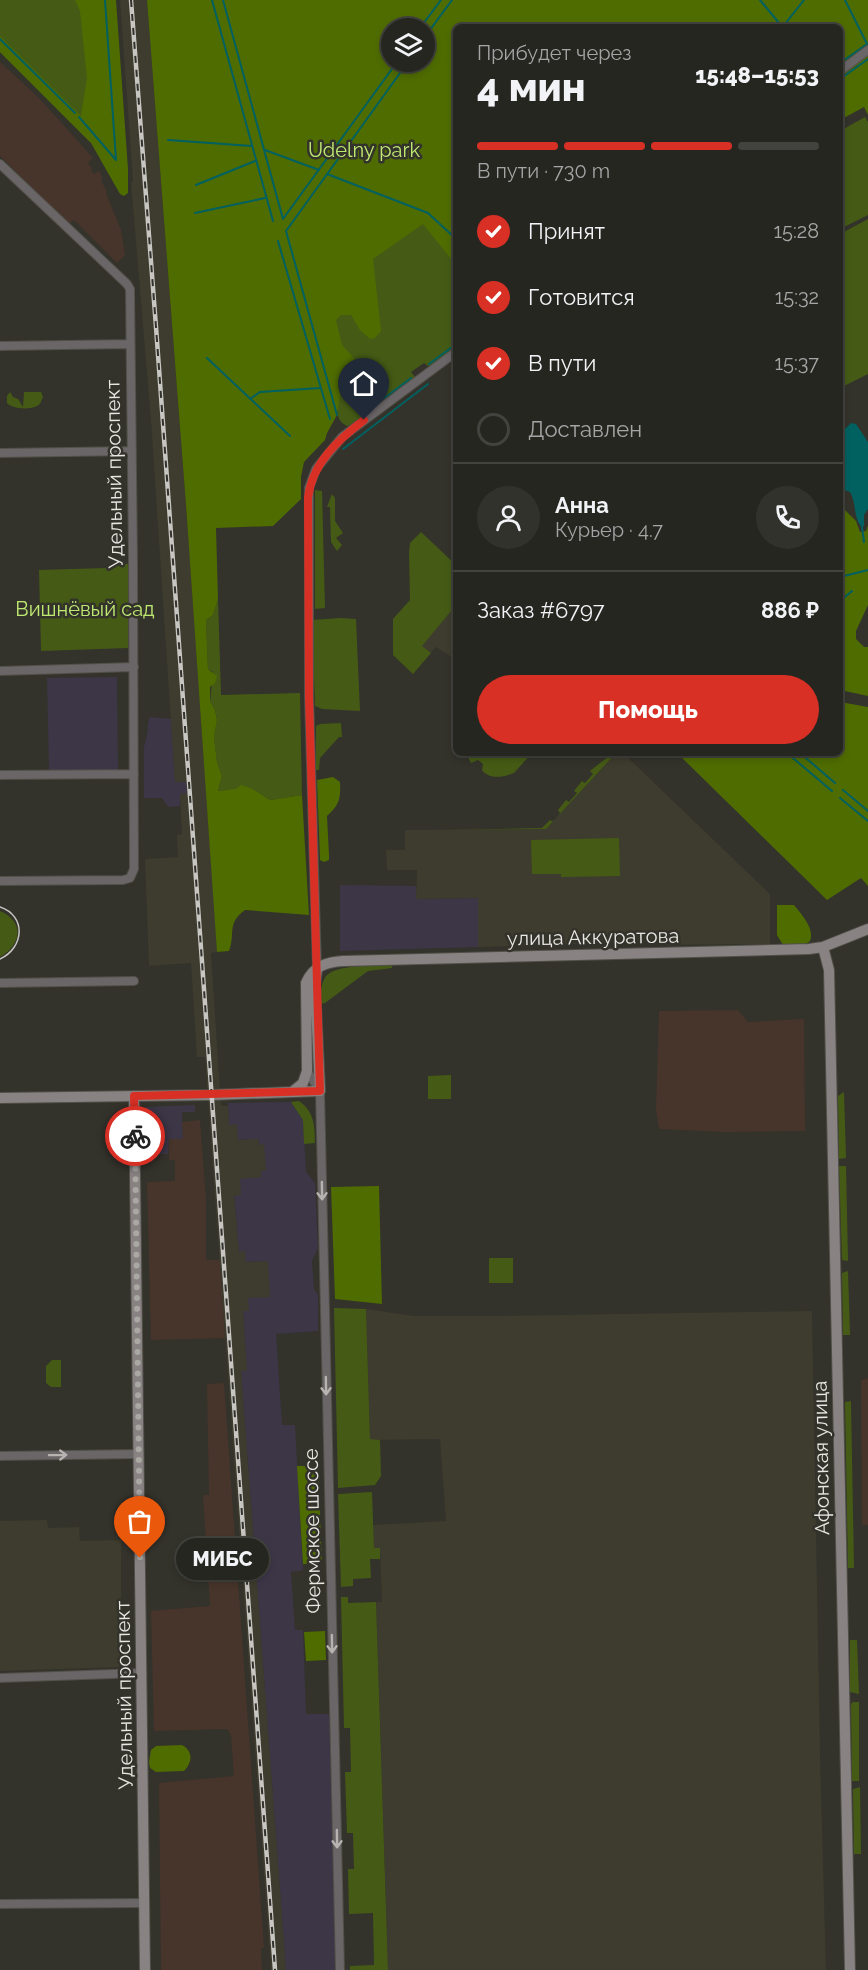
<!DOCTYPE html>
<html lang="ru">
<meta charset="utf-8">
<style>
:root{--surface:#262620;--page:#32322d;--text:#f1f3f6;--muted:#a4a5a5;--line:#42433e;--accent:#d93025}
body{margin:0;font-family:Raleway,sans-serif;background:var(--page);color:var(--text);height:100vh;display:flex;flex-direction:column;font-size:22px;white-space:nowrap}
*{box-sizing:border-box;margin:0}
p{font-size:20px;color:var(--muted)}
.icon{flex:none;width:33px;height:33px;fill:none;stroke:currentColor;stroke-width:2;stroke-linecap:round;stroke-linejoin:round}
.map{position:relative;flex:1;overflow:hidden}
.side{position:absolute;left:453px;top:24px;width:390px;height:732px;display:flex;flex-direction:column;background:var(--surface);border-radius:9px;box-shadow:0 3px 9px #0003,0 0 0 2px var(--line)}
.side>*{flex:none}
.buttons{position:absolute;left:381px;top:18px;display:grid;gap:12px}
.buttons a{display:grid;place-items:center;width:54px;height:54px;border-radius:50%;background:var(--surface);box-shadow:0 3px 9px #0003,0 0 0 2px var(--line);font-size:30px}
.pin{position:absolute;display:grid;place-items:center;width:51px;height:51px;color:#fff;margin:-62px -26px;border-radius:50% 50% 50% 0;rotate:-45deg;box-shadow:0 0 6px #0007}
.pin .icon{rotate:45deg}
.courier{position:absolute;display:grid;place-items:center;width:60px;height:60px;margin:-30px;border:4px solid #d93025;border-radius:50%;background:#fff;color:#222;box-shadow:0 2px 8px #0007}
.bubble{position:absolute;height:42px;border-radius:21px;background:var(--surface);box-shadow:0 3px 9px #0003,0 0 0 2px var(--line);font-size:20px;font-weight:800;line-height:42px;text-align:center}
.head em{font-style:normal;font-weight:800}
.head div{display:flex;flex-direction:column-reverse}
.head{display:flex;align-items:center;justify-content:space-between;height:102px;padding:0 24px}
h1{font-size:39px;font-weight:800;line-height:45px}
.bar{display:grid;grid-template-columns:repeat(4,1fr);gap:9px 6px;align-content:center;height:72px;padding:0 24px}
.bar i{height:8px;border-radius:4px;background:var(--line)}
.bar .active{background:var(--accent)}
.bar p{grid-column:span 4}
.line{display:flex;align-items:center;gap:15px;padding:0 24px;border-top:2px solid var(--line)}
.line div{flex:1}
.round{display:grid;place-items:center;flex:none;width:63px;height:63px;border-radius:32px;background:var(--page)}
ol{padding:0 24px;list-style:none}
li{display:flex;align-items:center;gap:18px;height:66px}
li p{margin-inline-start:auto}
li .icon{padding:6px;border-radius:50%;background:var(--accent);color:#fff;stroke-width:4}
li:last-child{color:var(--muted)}
li i{width:33px;height:33px;border:3px solid var(--line);border-radius:50%}
.button{display:flex;gap:12px;margin-top:auto;padding:12px 24px}
.button a{flex:1;height:69px;border-radius:36px;background:var(--accent);color:#fff;font-size:24px;font-weight:800;line-height:69px;text-align:center}
.map>svg:first-child{display:block}
.commercial{fill:#3c3647}
.industrial{fill:#47352b}
.built{fill:#3e3c2e}
.green{fill:#455b15;fill-rule:evenodd}
.forest{fill:#4f6c00;fill-rule:evenodd}
.water{fill:#016060}
.lines{fill:none;stroke-linecap:round;stroke-linejoin:round}
.stream{stroke:#016060;stroke-width:2}
.street-casing{stroke:#504f48;stroke-width:10}
.secondary-casing{stroke:#504f48;stroke-width:12}
.street{stroke:#6a6566;stroke-width:8}
.secondary{stroke:#898282;stroke-width:10}
.tram{stroke:#c7c6c2;stroke-width:1.5}
.rail-casing{stroke:#c7c6c2;stroke-width:4.5}
.rail{stroke:#33322b;stroke-width:2;stroke-dasharray:7;stroke-linecap:butt}
.oneway{stroke:#b6b3b1}
.done{stroke:#a9a8a3;stroke-width:6;stroke-dasharray:0 10.8}
.route{stroke:#d93025;stroke-width:8}
.labels{text-anchor:middle;dominant-baseline:central;stroke-width:5;stroke-linejoin:round;paint-order:stroke}
.park-label{font-size:20px;fill:#bee971;stroke:#33322b}
.street-label{font-size:20px;fill:#e8e7e3;stroke:#33322b}
</style>
<div class="map">
<svg width="868" height="1970" viewBox="0 0 868 1970">
<rect width="100%" height="100%" fill="#33322b"/>
<!-- commercial -->
<path class="commercial" d="M117 677 118 770 49 771 47 678Z
M149 717 171 719 175 782 187 781V794H180V806L168 807 162 798H144V747L147 735Z
M340 885 416 886 417 899 478 898V947L340 951Z
M291 1102 303 1120 306 1172 315 1183 318 1248 312 1261 314 1289 318 1295V1331L276 1334 282 1425H295L303 1570 291 1572 295 1630H303L306 1714H329L336 1970H286L241 1371 247 1370 243 1311 248 1298 268 1267V1261L246 1262 239 1252 234 1195 240 1178 261 1177V1171L266 1170 258 1139 238 1140 229 1125 228 1103Z
M195 1105V1112H182L183 1139H169L168 1154H146L145 1107Z"/>
<!-- industrial -->
<path class="industrial" d="M0 62 40 99 93 158 88 163 92 168 91 170 94 174 99 171 103 178 101 180 107 192 106 193 121 230 125 255 117 263 74 220 69 224 0 156Z
M738 1010 748 1022 804 1019 805 1131 724 1132 659 1129 656 1110 659 1011Z
M200 1120 206 1200V1260H220L225 1338 151 1340 147 1182 175 1181V1160H169V1139H183L182 1122Z
M868 1378V1525H862L861 1380Z
M224 1383 264 1948H261L262 1970H161L159 1783 234 1776 231 1735 227 1729 154 1731 151 1611 210 1606 203 1495H209L207 1384Z"/>
<!-- built -->
<path class="built" d="M120 0H147L186 505 216 933 217 952 211 953 221 1106H228L229 1125 237 1124 238 1140 258 1139 259 1145 264 1144 266 1170 261 1171V1177L240 1179 241 1195 234 1196 239 1252 245 1251 246 1262 268 1261 270 1297 248 1298 249 1311H243L247 1371H241L286 1970H271L205 1057H197L191 963 149 966 145 859 178 857 177 835 182 834 180 794 187 793 186 782H175L151 420 131 183 133 181Z
M456 602V654L453 658 436 647 431 653 424 648 414 661 400 613Z
M616 753H623L770 894V944L657 945 656 941 478 947V898L416 899 417 870H387L386 850H405V830L546 829Z
M366 1309 414 1316H490L812 1311 820 1753 826 1970H388L376 1602H382L380 1549 374 1548 373 1525 446 1521 440 1439 370 1440Z
M47 1520 48 1528 79 1527 80 1541 121 1540V1667L0 1671V1521Z"/>
<!-- green -->
<path class="green" d="M0 0H101L91 143 0 52Z
M868 0 840 27H456V348L431 365 428 366 424 363 411 372 415 377 350 425 347 426C338 421 337 416 338 407L237 29ZM392 28H424V62H392Z
M865 117 868 122V215L840 229V131Z
M868 219V374L840 388V234Z
M10 392 13 397 18 399 23 407 24 392H41L43 397C41 401 41 404 37 406 30 410 12 409 7 403V396Z
M315 490 322 491 325 608 315 609Z
M332 494 335 498V521L343 533 336 538 342 545 337 551 331 542 330 507H327Z
M421 532 456 565V605L422 646 431 653 413 674 393 655V619L410 600 409 553 410 543Z
M109 564H128V648L41 651 39 570 107 568Z
M218 599 221 695 300 693 302 795 270 800 253 789 218 791 222 776 217 762 214 737 217 719 215 710 210 703 213 672 208 669 206 620 213 615Z
M341 618 356 619 360 711 322 709 315 706 312 620Z
M341 723 342 737H339L320 758 319 770H316V726L320 724Z
M466 753H532L514 773C504 777 489 780 482 770L483 764 478 760 471 763Z
M613 753H616L546 829 443 830 542 828 550 820 553 822 560 813 558 810 566 800 569 802 577 793 574 791 582 781 585 783 593 774 590 771Z
M619 838 620 876 561 877V874H532L531 840Z
M0 911C25 922 22 944 0 957Z
M392 965V968L368 971 325 1003 320 1004C321 995 320 984 326 976 337 964 376 966 392 965Z
M451 1075V1099H428V1076Z
M844 1092 846 1158 839 1159 838 1096Z
M299 1101C314 1111 315 1126 315 1143L304 1144 303 1120 291 1102Z
M839 1166H846L848 1261 842 1260Z
M489 1258H513V1283H489Z
M848 1271 850 1335H843L842 1273Z
M334 1308 366 1309 370 1439 380 1440 381 1476 375 1485 338 1488Z
M52 1360H61V1387H51L46 1383V1366Z
M851 1401 854 1568H848L845 1402Z
M372 1492 374 1548H380V1559H370L371 1578 353 1579V1586L341 1587 338 1494Z
M341 1597H348V1603L376 1602 388 1970H350V1966L374 1965 373 1913 349 1914 348 1869H354L353 1833H347L345 1772H351L350 1728H344Z
M850 1640H857L859 1694 850 1692Z
M853 1702H859V1781H852L851 1704Z
M860 1787 861 1854H854L853 1789Z"/>
<!-- forest -->
<path class="forest" d="M75 0H116L128 169V193L124 196 120 194 91 143 0 52V36L81 116 87 78 80 11Z
M147 0H868V115L864 107 840 120V27H456V265L423 224 373 259 381 331 375 338 370 339 360 330 351 315H341L336 320 342 345 353 357 356 366 364 370V377L351 381 341 389 337 415 327 433 325 440 304 462 301 477V499L273 526 216 528 218 599 213 615 206 620 208 669 217 676 215 683 210 687V702L215 710 217 720 214 737 217 762 222 776 218 791 236 789 241 785 253 789 270 800 302 795 309 915 245 910C226 924 236 933 229 951L217 952 186 505ZM392 28H424V62H392Z
M840 505 856 521 860 532 866 531 868 525V605L856 631V639L864 647H868V696L840 690Z
M840 702 868 707V886L861 878 827 900 677 753H840Z
M333 777 340 782C341 799 339 805 327 816L329 855V860L324 862 320 860 317 780Z
M777 905H794C802 915 815 929 810 941L806 944 783 945 777 935Z
M379 1186 382 1304 335 1299 331 1187Z
M318 1466 322 1563 303 1564 297 1466Z
M325 1631 326 1660 306 1661 304 1632Z
M182 1745C193 1751 193 1762 184 1771L156 1772 150 1768 149 1762 151 1750 156 1746Z"/>
<!-- water -->
<path class="water" d="M851 423 856 424 868 442V509L864 515V526L862 527C853 519 857 504 850 492L840 489V434Z"/>
<g class="lines">
<!-- stream -->
<path class="stream" d="M212 0 273 221
M223 0 283 219 397 62
M760 0 779 23 785 24 804 0
M420 28 441 0
M424 38 452 0
M0 39 75 113
M840 63 867 44 845 0
M840 79 868 59
M79 117 116 160 105 0
M168 140 252 146
M265 150 319 170
M327 174 428 213 456 239
M196 185 255 161
M195 213 265 198
M278 241 330 419
M207 358 290 436
M429 364 456 344
M250 399 260 392 320 388
M367 411 411 378
M337 415 286 231 408 62
M343 449 428 384
M862 527 864 542
M840 577 868 570
M840 601 852 591
M787 753 832 791
M800 753 835 783
M843 790 868 811
M840 798 868 821"/>
<!-- street casing -->
<g class="street-casing">
<path id="street" d="M840 71 868 50
M0 164 127 284 130 289 133 562 134 869 130 878 123 880 0 881
M0 346 130 344
M0 453 132 451
M0 671 134 667
M0 775 134 774
M317 969 309 696V488L316 469 342 437 456 352
M0 983 134 981
M307 1071 320 1091 340 1970
M0 1456 139 1454
M0 1678 141 1673
M0 1904 144 1903"/>
</g>
<!-- secondary casing -->
<g class="secondary-casing">
<path id="secondary" d="M823 947 829 970 850 1970
M292 1092 303 1083 307 1071 306 983C313 966 327 962 343 961L809 949 823 947 868 929
M134 1096 145 1970
M0 1098 211 1095 320 1091 315 985 317 969"/>
</g>
<!-- street -->
<use href="#street" class="street"/>
<!-- secondary -->
<use href="#secondary" class="secondary"/>
<!-- tram -->
<path class="tram" d="M0 907C27 916 24 948 0 959"/>
<!-- rail casing -->
<g class="rail-casing">
<path id="rail" d="M131 0 156 327 275 1970"/>
</g>
<!-- rail -->
<use href="#rail" class="rail"/>
</g>
<!-- one-way arrows -->
<defs><path id="oneway-shaft" d="M-6 0H5M1.5-3L5.5 0L1.5 3" fill="none" stroke-width="1.6" stroke-linecap="round" stroke-linejoin="round" transform="scale(1.5)"/></defs>
<g class="oneway">
<use href="#oneway-shaft" transform="translate(322 1191) rotate(89)"/>
<use href="#oneway-shaft" transform="translate(326 1386) rotate(89)"/>
<use href="#oneway-shaft" transform="translate(58 1455) rotate(-1)"/>
<use href="#oneway-shaft" transform="translate(332 1644) rotate(89)"/>
<use href="#oneway-shaft" transform="translate(337 1839) rotate(89)"/>
</g>
<g class="lines">
<!-- done -->
<path class="done" d="M135 1136 140 1558"/>
<!-- route -->
<path class="route" d="M135 1136 134 1096 320 1091 309 696 308 498C312 463 338 440 364 420"/>
</g>
<g class="labels">
<!-- park labels -->
<g class="park-label">
<text x="364" y="150">Udelny park</text>
<text x="85" y="609">Вишнёвый сад</text>
</g>
<!-- street labels -->
<g class="street-label">
<text transform="translate(114 474) rotate(-91)">Удельный проспект</text>
<text transform="translate(593 937) rotate(-1)">улица Аккуратова</text>
<text transform="translate(821 1458) rotate(-91)">Афонская улица</text>
<text transform="translate(312 1531) rotate(-91)">Фермское шоссе</text>
<text transform="translate(124 1695) rotate(-91)">Удельный проспект</text>
</g>
</g>
</svg>
<div class="buttons">
<a><svg class="icon" aria-label="layers" viewBox="0 0 24 24"><path d="M12 4l9 5-9 5-9-5zM3 14l9 5 9-5"/></svg></a>
</div>
<div class="pin" style="left:140px;top:1558px;background:#ea580c"><svg class="icon" aria-label="bag" viewBox="0 0 24 24"><path d="M5 8h14l-1 12H6zM9 8a3 3 0 0 1 6 0"/></svg></div>
<div class="pin" style="left:364px;top:420px;background:#1f2937"><svg class="icon" aria-label="home" viewBox="0 0 24 24"><path d="M3 11l9-7 9 7M6 9v11h12V9"/></svg></div>
<div class="courier" style="left:135px;top:1136px"><svg class="icon" aria-label="bike" viewBox="0 0 24 24"><circle cx="6" cy="16" r="4"/><circle cx="18" cy="16" r="4"/><path d="M6 16l4-8h5l3 8M10 8l3 8H6M13 5h3"/></svg></div>
<div class="bubble" style="left:176px;top:1538px;width:93px">МИБС</div>
<section class="side">
<div class="head"><div><h1>4 мин</h1><p>Прибудет через</p></div><em>15:48–15:53</em></div>
<div class="bar"><i class="active"></i><i class="active"></i><i class="active"></i><i></i><p>В пути · 730 m</p></div>
<ol>
<li><svg class="icon" aria-label="check" viewBox="0 0 24 24"><path d="M5 12l5 5 9-10"/></svg>Принят<p>15:28</p></li>
<li><svg class="icon" aria-label="check" viewBox="0 0 24 24"><path d="M5 12l5 5 9-10"/></svg>Готовится<p>15:32</p></li>
<li><svg class="icon" aria-label="check" viewBox="0 0 24 24"><path d="M5 12l5 5 9-10"/></svg>В пути<p>15:37</p></li>
<li><i></i>Доставлен</li>
</ol>
<div class="line" style="height:108px"><a class="round"><svg class="icon" aria-label="person" viewBox="0 0 24 24"><circle cx="12" cy="8" r="4"/><path d="M4 21q1-7 8-7t8 7"/></svg></a><div><b>Анна</b><p>Курьер · 4.7</p></div><a class="round"><svg class="icon" aria-label="phone" viewBox="0 0 24 24"><path d="M5 4h4l2 5-3 2q2 4 5 5l2-3 5 2v4C11 20 4 13 5 4z"/></svg></a></div>
<div class="line" style="height:78px"><div>Заказ #6797</div><b>886 ₽</b></div>
<div class="button"><a>Помощь</a></div>
</section>
</div>
